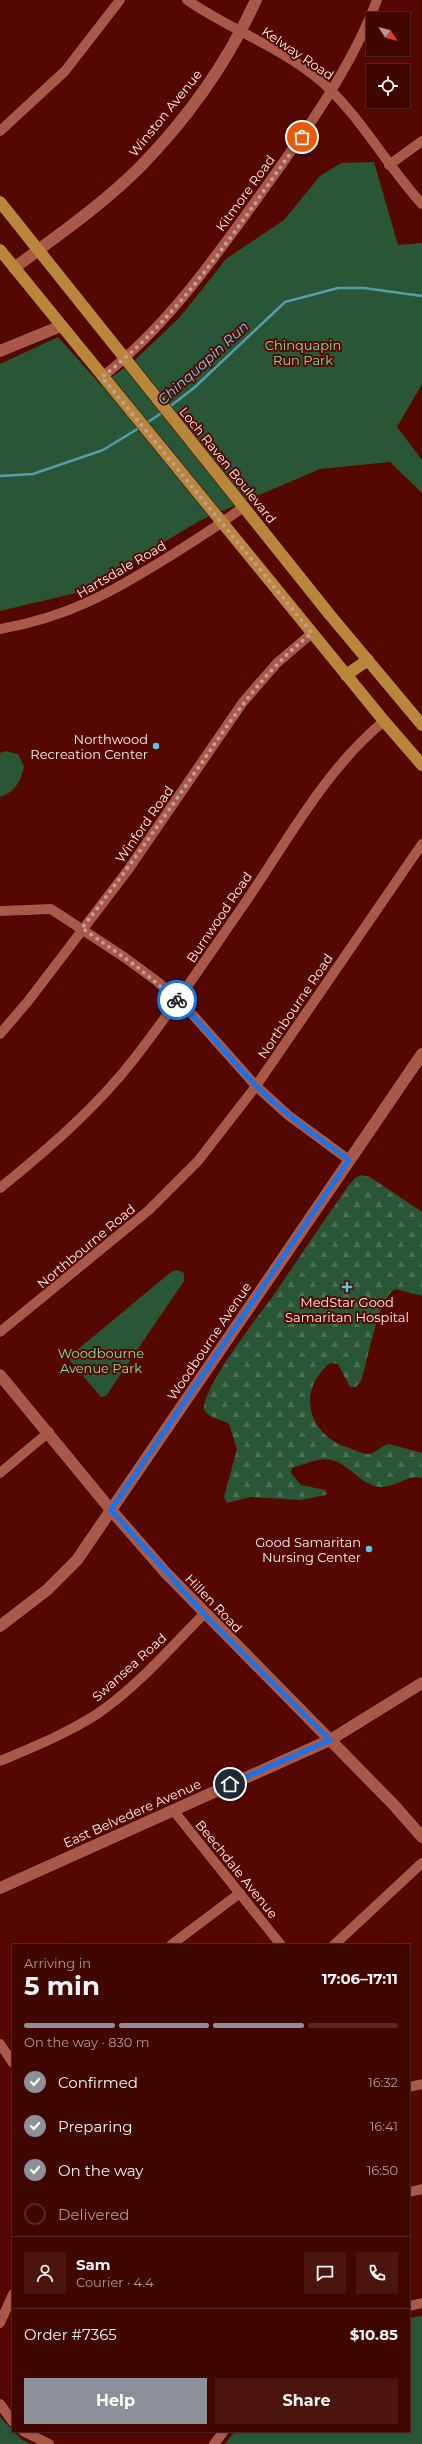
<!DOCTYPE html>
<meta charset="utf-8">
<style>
:root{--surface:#400600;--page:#4b140f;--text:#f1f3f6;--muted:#ae9999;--line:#592722;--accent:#8c9099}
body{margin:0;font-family:Montserrat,sans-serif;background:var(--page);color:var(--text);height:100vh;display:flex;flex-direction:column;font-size:15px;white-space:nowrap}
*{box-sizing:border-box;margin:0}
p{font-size:13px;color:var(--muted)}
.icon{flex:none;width:22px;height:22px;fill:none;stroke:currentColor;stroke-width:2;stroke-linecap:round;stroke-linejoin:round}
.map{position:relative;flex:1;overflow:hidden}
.sheet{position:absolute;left:12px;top:1944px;width:398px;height:488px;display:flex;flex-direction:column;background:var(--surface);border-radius:0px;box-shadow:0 1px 3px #0004,0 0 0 1px var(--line)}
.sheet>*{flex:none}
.needle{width:26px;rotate:126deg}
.buttons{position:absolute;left:366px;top:12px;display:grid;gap:8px}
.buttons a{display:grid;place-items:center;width:44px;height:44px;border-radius:0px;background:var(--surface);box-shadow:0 1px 3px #0004,0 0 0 1px var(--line);font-size:20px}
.pin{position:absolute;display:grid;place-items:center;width:34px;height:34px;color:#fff;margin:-17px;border:2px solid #fff;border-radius:50%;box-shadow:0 1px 4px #0007}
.courier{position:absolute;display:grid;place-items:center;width:40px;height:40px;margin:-20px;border:3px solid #1a73e8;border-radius:50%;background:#fff;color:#222;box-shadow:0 1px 5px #0007}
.headline em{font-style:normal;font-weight:700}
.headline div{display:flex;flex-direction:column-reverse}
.headline{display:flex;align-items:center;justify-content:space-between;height:68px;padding:0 12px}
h1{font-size:26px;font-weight:700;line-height:30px}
.bar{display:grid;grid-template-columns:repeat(4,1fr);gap:6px 4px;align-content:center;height:48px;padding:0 12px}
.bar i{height:5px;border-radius:3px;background:var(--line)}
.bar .selected{background:var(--accent)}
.bar p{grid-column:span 4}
.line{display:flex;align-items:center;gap:10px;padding:0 12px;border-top:1px solid var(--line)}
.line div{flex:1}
.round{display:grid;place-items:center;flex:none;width:42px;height:42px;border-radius:0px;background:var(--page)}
ol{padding:0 12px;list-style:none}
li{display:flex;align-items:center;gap:12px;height:44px}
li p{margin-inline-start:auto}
li .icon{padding:4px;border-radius:50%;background:var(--accent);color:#fff;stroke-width:4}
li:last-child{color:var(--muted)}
li i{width:22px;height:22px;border:2px solid var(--line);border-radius:50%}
.cta{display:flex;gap:8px;margin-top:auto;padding:8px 12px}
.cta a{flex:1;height:46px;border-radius:0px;background:var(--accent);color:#fff;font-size:16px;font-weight:700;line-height:46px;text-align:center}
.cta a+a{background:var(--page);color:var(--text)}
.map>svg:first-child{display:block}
.green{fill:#2a5638}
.forest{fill:url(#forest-firs)}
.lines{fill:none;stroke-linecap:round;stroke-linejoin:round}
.stream{stroke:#569da8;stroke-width:2.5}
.minor-casing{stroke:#2b0401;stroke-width:11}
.tertiary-casing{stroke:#2b0401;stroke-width:13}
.secondary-casing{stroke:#2b0401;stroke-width:13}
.primary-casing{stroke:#2b0401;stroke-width:13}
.minor{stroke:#aa5948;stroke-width:10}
.tertiary{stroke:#aa5948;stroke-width:12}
.secondary{stroke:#aa5948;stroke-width:12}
.primary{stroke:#b9863c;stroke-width:12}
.done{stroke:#c19f9b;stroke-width:4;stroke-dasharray:0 7.2}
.route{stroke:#1a73e8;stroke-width:5}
.poi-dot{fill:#56c9e0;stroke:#550800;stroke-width:1.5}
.labels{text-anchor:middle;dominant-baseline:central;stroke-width:4;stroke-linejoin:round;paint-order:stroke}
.street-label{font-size:13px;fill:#fbf1ef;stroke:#550800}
.park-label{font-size:13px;fill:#7ce69e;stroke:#550800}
.poi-label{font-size:13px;fill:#fbf1ef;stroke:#550800;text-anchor:end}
.water-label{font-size:14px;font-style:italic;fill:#62dcf4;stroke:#550800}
</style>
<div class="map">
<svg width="422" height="2444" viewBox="0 0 422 2444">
<defs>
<pattern id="forest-firs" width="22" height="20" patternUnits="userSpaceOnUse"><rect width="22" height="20" fill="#2a5638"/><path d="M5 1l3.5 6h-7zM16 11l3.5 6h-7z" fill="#4a6f55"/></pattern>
</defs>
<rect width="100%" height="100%" fill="#550800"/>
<!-- green -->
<path class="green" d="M374 162 398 245 422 243V384L397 427 422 460V493L390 462 320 469 201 520 80 592 0 611V364L58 337 101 385 135 360 180 317 226 259 284 220 320 176 341 163Z
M5 751 18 754 24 766C21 780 16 792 0 797V753Z
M177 1270 184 1273V1281L106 1396 101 1397 70 1361V1356L171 1272Z
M422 2316V2444H225L235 2431H409V2318Z
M0 2417 22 2440 32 2444H0Z"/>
<!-- forest -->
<path class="forest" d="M362 1175 370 1177 422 1212V1296L396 1289C378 1295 368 1362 361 1381L356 1387H350L338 1364 330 1363C295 1392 309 1436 349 1448 355 1450 360 1453 367 1454 376 1454 380 1446 389 1444L422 1453V1478C407 1474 395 1488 380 1487 360 1485 350 1464 331 1460 319 1457 304 1465 292 1468L291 1473 301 1485 325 1490 327 1494 325 1495 301 1500 250 1497 227 1503 224 1497 237 1449 229 1424C221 1419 209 1418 204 1410 202 1387 258 1317 273 1296 298 1259 323 1222 349 1185L355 1178Z"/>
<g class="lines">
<!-- stream -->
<path class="stream" d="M168 408 195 387 285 302 338 288H364L422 296
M145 424 163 412
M0 476 33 474 103 450 139 428"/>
<!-- minor casing -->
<g class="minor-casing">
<path id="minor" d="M187 0C230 30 282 47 322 82 361 117 387 166 422 204
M0 131 65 71 120 0
M389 165 422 141
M102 377C164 329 211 263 257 199 302 136 349 73 377 0
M0 629C69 617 112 592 170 556 195 540 220 525 243 507
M0 911 51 909 124 957 158 982 191 1013 256 1086 288 1115 349 1160
M0 1034 29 1000 128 870 243 702 277 663 312 633
M0 1188C48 1149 96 1108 134 1059 174 1008 210 953 247 900 289 838 326 769 384 721
M0 1332 149 1210 198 1161 256 1086 422 844
M0 1473 49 1432
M0 1761C33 1747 66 1734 97 1714 137 1687 170 1648 204 1614
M173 1810 281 1945
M171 1945 240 1893
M334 1945 422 1863
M0 2044 13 2063
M409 2087 422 2084
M409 2192 422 2189
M409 2306 422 2303
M0 2323 13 2294
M0 2404 13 2422
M23 2431 49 2444
M214 2444 224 2431"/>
</g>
<!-- tertiary casing -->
<g class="tertiary-casing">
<path id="tertiary" d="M14 268C57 236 102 205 140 167 187 119 228 61 256 0
M0 351 61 326
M0 1375 111 1510 166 1573 393 1804 422 1837
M0 1626 47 1590 77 1560 422 1054"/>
</g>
<!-- secondary casing -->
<g class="secondary-casing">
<path id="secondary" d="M0 1888 330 1740 422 1683"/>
</g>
<!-- primary casing -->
<g class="primary-casing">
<path id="primary" d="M0 202 330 615 422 725
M0 250 384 721 422 765
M346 675 368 660"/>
</g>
<!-- minor -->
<use href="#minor" class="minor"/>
<!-- tertiary -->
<use href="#tertiary" class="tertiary"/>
<!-- secondary -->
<use href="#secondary" class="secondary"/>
<!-- primary -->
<use href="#primary" class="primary"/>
</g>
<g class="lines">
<!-- done -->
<path class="done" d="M177 1000 136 966 82 928C119 881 153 833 187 784 227 727 256 677 312 633L102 377C184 314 242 220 302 137"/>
<!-- route -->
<path class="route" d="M177 1000C206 1027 229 1058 256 1086 285 1114 317 1137 349 1160L111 1510 204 1614 330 1740 230 1784"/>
</g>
<!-- markers -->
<g class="poi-dot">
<circle cx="156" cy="746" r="4"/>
<path d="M345 1281h4v4h4v4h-4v4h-4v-4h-4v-4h4z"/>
<circle cx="369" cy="1549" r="4"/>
</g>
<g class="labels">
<!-- street labels -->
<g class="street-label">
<text transform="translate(298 53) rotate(34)">Kelway Road</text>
<text transform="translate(165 113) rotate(-51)">Winston Avenue</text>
<text transform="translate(245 193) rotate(-54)">Kitmore Road</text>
<text transform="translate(228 465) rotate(51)">Loch Raven Boulevard</text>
<text transform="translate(121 569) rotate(-30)">Hartsdale Road</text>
<text transform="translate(144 824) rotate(-55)">Winford Road</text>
<text transform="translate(219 917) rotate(-56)">Burnwood Road</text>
<text transform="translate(295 1006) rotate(-56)">Northbourne Road</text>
<text transform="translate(86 1246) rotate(-40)">Northbourne Road</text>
<text transform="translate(209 1341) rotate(-56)">Woodbourne Avenue</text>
<text transform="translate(214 1603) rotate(46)">Hillen Road</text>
<text transform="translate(129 1667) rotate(-42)">Swansea Road</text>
<text transform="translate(132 1813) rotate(-24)">East Belvedere Avenue</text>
<text transform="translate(237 1869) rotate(51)">Beechdale Avenue</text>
</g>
<!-- park labels -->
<g class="park-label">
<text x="303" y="345">Chinquapin<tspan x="303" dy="15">Run Park</tspan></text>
<text x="101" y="1353">Woodbourne<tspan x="101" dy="15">Avenue Park</tspan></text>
</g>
<!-- poi labels -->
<g class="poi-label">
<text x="148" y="739">Northwood<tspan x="148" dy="15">Recreation Center</tspan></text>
<text x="347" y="1302" text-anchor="middle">MedStar Good<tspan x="347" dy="15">Samaritan Hospital</tspan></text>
<text x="361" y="1542">Good Samaritan<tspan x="361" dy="15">Nursing Center</tspan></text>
</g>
<!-- water labels -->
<g class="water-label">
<text transform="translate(203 363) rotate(-42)">Chinquapin Run</text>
</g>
</g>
</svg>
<div class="buttons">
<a><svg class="needle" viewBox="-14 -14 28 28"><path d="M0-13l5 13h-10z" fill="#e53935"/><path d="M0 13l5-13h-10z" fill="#ae9999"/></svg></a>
<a><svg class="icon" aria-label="locate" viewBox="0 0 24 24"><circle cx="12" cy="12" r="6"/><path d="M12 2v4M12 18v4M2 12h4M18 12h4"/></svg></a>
</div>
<div class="pin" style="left:302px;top:137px;background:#ea580c"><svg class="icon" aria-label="bag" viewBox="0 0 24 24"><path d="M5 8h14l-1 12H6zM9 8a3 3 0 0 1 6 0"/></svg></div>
<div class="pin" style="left:230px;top:1784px;background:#1f2937"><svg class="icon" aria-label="home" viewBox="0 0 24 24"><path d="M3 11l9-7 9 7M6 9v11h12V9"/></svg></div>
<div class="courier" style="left:177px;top:1000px"><svg class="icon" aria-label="bike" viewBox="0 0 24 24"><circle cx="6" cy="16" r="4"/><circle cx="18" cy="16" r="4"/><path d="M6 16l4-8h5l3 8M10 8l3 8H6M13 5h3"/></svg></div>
<section class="sheet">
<div class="headline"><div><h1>5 min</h1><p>Arriving in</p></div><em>17:06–17:11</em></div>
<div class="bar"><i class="selected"></i><i class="selected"></i><i class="selected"></i><i></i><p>On the way · 830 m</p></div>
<ol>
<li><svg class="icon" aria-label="check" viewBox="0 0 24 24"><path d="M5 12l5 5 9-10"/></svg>Confirmed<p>16:32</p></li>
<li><svg class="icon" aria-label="check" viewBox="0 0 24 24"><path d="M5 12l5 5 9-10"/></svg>Preparing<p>16:41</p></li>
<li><svg class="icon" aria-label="check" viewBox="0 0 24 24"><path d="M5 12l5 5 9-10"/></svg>On the way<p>16:50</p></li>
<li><i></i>Delivered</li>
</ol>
<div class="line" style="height:72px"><a class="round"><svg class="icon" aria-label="person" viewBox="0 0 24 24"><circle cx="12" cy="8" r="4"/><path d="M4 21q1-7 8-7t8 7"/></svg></a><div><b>Sam</b><p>Courier · 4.4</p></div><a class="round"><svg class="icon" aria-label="chat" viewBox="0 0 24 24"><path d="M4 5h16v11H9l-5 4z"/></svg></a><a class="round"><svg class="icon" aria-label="phone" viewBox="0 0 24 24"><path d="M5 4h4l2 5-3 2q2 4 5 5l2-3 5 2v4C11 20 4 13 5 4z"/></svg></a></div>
<div class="line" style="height:52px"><div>Order #7365</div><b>$10.85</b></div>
<div class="cta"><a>Help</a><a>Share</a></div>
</section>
</div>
